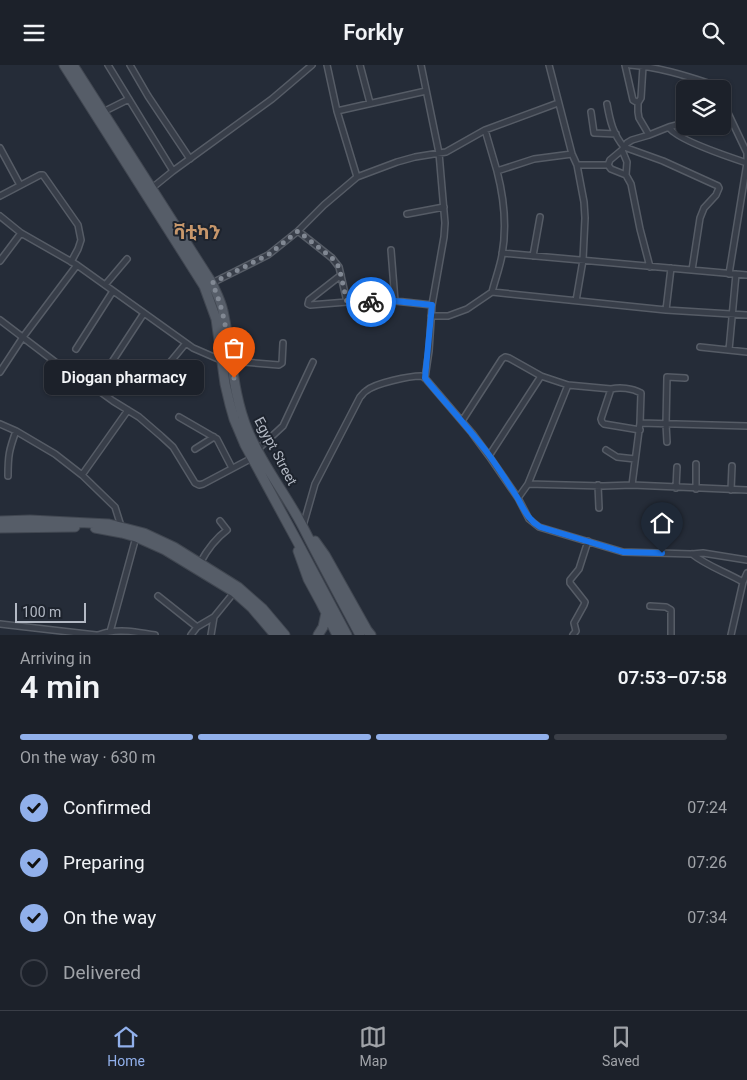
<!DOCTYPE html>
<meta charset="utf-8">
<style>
:root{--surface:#1c212a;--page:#292e36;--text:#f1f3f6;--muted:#a0a3a8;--line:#3a3e47;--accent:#91b0eb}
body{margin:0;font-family:Roboto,"Noto Sans Ethiopic",sans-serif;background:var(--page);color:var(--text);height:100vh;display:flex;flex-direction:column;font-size:19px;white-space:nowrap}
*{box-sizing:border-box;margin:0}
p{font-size:16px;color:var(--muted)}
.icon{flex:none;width:28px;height:28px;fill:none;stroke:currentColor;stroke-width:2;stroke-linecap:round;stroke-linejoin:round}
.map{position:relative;height:570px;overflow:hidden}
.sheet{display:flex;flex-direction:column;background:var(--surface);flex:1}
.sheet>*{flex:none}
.buttons{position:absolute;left:676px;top:15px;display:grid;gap:10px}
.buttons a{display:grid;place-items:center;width:55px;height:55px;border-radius:8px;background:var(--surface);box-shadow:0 1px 4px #0004,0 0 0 1px var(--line);font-size:25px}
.scale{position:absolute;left:15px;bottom:12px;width:71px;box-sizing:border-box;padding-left:5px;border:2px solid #b3b9c4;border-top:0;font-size:14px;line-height:18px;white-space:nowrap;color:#b3b9c4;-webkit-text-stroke:4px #1d232d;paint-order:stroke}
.pin{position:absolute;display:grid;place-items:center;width:42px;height:42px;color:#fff;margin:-51px -21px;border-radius:50% 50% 50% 0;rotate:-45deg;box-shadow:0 0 5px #0007}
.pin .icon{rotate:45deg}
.courier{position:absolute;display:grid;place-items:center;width:50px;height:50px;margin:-25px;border:4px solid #1a73e8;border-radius:50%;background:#fff;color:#222;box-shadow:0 1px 6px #0007}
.bubble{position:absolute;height:35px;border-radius:8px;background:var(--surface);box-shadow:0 1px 4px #0004,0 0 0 1px var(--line);font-size:16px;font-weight:600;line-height:35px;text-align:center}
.headline em{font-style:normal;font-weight:600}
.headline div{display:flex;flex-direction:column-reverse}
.headline{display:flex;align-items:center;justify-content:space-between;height:85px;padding:0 20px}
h1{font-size:32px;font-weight:600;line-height:38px}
.bar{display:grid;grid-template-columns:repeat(4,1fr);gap:8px 5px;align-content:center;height:60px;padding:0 20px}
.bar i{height:6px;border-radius:4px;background:var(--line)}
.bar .on{background:var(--accent)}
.bar p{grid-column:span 4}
ol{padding:0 20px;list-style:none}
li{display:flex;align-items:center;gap:15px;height:55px}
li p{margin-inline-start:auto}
li .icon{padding:5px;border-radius:50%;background:var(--accent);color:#111;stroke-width:4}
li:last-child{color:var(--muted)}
li i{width:28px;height:28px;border:2px solid var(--line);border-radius:50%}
header{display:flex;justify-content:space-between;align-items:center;height:65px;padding:0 20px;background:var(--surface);font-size:22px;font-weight:600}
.menu{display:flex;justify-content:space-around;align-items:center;height:70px;border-top:1px solid var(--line);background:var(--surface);font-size:14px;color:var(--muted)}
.menu a{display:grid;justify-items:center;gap:2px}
.menu .on{color:var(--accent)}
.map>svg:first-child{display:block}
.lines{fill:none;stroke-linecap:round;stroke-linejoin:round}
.minor-casing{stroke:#565c66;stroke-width:8}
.primary-casing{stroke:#414751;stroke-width:11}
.minor{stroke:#383e49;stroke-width:5}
.primary{stroke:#565d68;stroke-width:9}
.done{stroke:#818893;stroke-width:5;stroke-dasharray:0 9}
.route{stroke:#1a73e8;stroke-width:6}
.labels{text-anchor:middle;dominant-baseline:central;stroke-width:4;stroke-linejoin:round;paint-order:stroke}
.street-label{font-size:14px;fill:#b3b9c4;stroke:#1d232d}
.district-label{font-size:19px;font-weight:bold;fill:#c7976b;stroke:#1d232d}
</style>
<header><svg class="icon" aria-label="menu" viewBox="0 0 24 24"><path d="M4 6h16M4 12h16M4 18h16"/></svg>Forkly<svg class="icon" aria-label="search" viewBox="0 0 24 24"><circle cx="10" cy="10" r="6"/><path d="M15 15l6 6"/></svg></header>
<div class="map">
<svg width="747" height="570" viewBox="0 0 747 570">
<rect width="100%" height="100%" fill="#252c38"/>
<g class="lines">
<!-- minor casing -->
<g class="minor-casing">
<path id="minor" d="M108 0 173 106
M130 0 148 31 190 94
M327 0 337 46 426 26
M360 0 370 38
M421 0 439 88 445 158 444 172 432 240 429 286 425 313
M549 0 572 89 577 100 584 137 585 153 583 195 576 236
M625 0 633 35 638 38
M630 0C658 2 684 10 711 19L716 21 717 24
M643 1 641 33 638 38V47L639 53 649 70 669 62 685 58
M722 36 728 48 722 49
M607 39C610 56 613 69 624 82L663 96 718 121 719 123 716 130 704 143 700 153 692 205
M337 46 357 112
M103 47 129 34
M591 47 594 68 616 69
M728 48 747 88
M669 62C674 74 732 93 747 98
M485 65 497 106 534 94 572 89
M0 83 20 120
M622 85 627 97 626 110 631 119 640 164 650 202
M577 100H608L611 104 626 110
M608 100 610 95 622 85 627 78 632 75 649 70
M152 123 173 106 272 34 312 0
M0 131 40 110H43L78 160 81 175 78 184 71 197
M407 149 444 142
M0 151 21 168 77 200 186 278 193 283 223 296
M298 166 332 193 339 202 347 237
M391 185 395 236
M502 188 747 210
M533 191 540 152
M0 196 21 168
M729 209 747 98V88
M341 210 309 235 308 239 310 240 347 237 395 236 432 240
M212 218 268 190 298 166 324 140 357 112 397 97 415 92 446 87 485 65 558 38
M105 220 127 194
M492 227 666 245 747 250
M666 245 671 203
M431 251H448L467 244 492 227C495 215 500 202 502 190 507 162 504 133 497 106
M0 255 71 309 95 323 113 336 139 352 161 371 173 382 195 418 199 420 203 419 252 393
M700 282 747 287
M76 284 113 226
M729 285 736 209
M231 296 279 300 282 298 283 278
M0 307 23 272 77 200
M95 323 144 248
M148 324 186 278
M611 324 601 354 602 357 604 359 640 365
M179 352 217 374 232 403
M462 356 502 294 505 292 509 293 541 311 568 320 611 324C620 322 632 323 641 328L640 358 632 420
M640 358 747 361
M0 359 16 366 55 389 82 410 115 442 121 461
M667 377 666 359 667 312 685 313
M195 384 214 372
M257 385 283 361 313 297
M606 385 617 392 635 394
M489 391 541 311
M696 399V424
M82 410 128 345
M8 411C8 391 9 385 16 366
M528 419 568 320
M598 420 599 443
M676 423 677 402
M731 425 732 401
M518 433 528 419 603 421 632 420 747 425
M303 461 315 419 360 332C362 330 364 327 366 326 375 318 410 311 421 311L425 313 472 368 489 391 518 433 529 454 539 462 623 487 692 489 703 488 747 495
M692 489C707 501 726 507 743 517
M200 498C207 485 215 474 227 465L220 456
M158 531 197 562
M650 541 666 542 671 545V570
M0 559 96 570
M110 567 136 472
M98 570C102 569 106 567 110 567 125 564 140 568 155 570
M191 570 197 562 214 552 236 525
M211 570 214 552
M573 570 576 566 574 558 584 540 585 537 570 518V515L579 504 588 476
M731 570 743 517 747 508"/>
</g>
<!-- primary casing -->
<g class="primary-casing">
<path id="primary" d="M64 0 204 221 216 254 225 319 230 340 234 354 245 380 297 476 347 570
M73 0 212 218C216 227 221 236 223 246 232 286 232 328 248 366 262 400 286 429 303 462 321 498 341 534 360 570
M0 456 30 455 109 459 144 468 174 482 238 522 263 544 285 570
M0 463 75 462
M95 463 122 468 136 472 165 485 234 527 252 543 275 570
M315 476 325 490 367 565 371 570
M298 486 308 514 321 538 337 570
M318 570 323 562 326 548"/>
</g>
<!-- minor -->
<use href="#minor" class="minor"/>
<!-- primary -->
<use href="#primary" class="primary"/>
</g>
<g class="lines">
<!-- done -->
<path class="done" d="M234 313C227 279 227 250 212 218L268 190 298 166 332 193 339 202 347 237H371"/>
<!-- route -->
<path class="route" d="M371 237 395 236 432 240 425 313C446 339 469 363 489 390 499 404 508 418 517 432 524 444 527 454 540 462L623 487 662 488"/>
</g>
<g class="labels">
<!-- street labels -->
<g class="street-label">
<text transform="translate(276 386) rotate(62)">Egypt Street</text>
</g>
<!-- district labels -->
<g class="district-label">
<text x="197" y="167">ቫቲካን</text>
</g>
</g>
</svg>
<div class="buttons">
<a><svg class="icon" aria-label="layers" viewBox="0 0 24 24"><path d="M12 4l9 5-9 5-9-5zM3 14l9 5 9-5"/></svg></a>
</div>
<div class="scale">100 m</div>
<div class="pin" style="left:234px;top:313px;background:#ea580c"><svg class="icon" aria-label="bag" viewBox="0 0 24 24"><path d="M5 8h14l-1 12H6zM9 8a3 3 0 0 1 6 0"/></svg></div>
<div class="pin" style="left:662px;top:488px;background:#1f2937"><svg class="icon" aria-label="home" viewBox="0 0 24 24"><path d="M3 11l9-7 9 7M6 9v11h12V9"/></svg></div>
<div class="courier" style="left:371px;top:237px"><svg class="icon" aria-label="bike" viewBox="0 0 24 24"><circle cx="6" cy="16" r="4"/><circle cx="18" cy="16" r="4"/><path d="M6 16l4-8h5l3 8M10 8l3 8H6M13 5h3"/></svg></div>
<div class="bubble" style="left:44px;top:295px;width:160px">Diogan pharmacy</div>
</div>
<section class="sheet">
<div class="headline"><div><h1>4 min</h1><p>Arriving in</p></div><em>07:53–07:58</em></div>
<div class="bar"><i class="on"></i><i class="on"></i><i class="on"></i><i></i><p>On the way · 630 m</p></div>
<ol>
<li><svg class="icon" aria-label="check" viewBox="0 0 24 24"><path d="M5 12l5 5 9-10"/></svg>Confirmed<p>07:24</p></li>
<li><svg class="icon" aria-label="check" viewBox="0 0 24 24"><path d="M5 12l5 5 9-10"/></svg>Preparing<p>07:26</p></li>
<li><svg class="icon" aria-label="check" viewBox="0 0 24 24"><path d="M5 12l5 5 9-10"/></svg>On the way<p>07:34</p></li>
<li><i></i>Delivered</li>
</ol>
</section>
<nav class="menu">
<a class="on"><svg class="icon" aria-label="home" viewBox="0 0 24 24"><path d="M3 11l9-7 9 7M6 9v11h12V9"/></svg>Home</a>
<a><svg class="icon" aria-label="map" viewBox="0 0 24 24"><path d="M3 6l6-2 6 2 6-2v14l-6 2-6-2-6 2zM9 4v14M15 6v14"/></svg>Map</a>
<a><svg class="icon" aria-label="saved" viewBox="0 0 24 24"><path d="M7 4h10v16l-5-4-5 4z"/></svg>Saved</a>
</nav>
